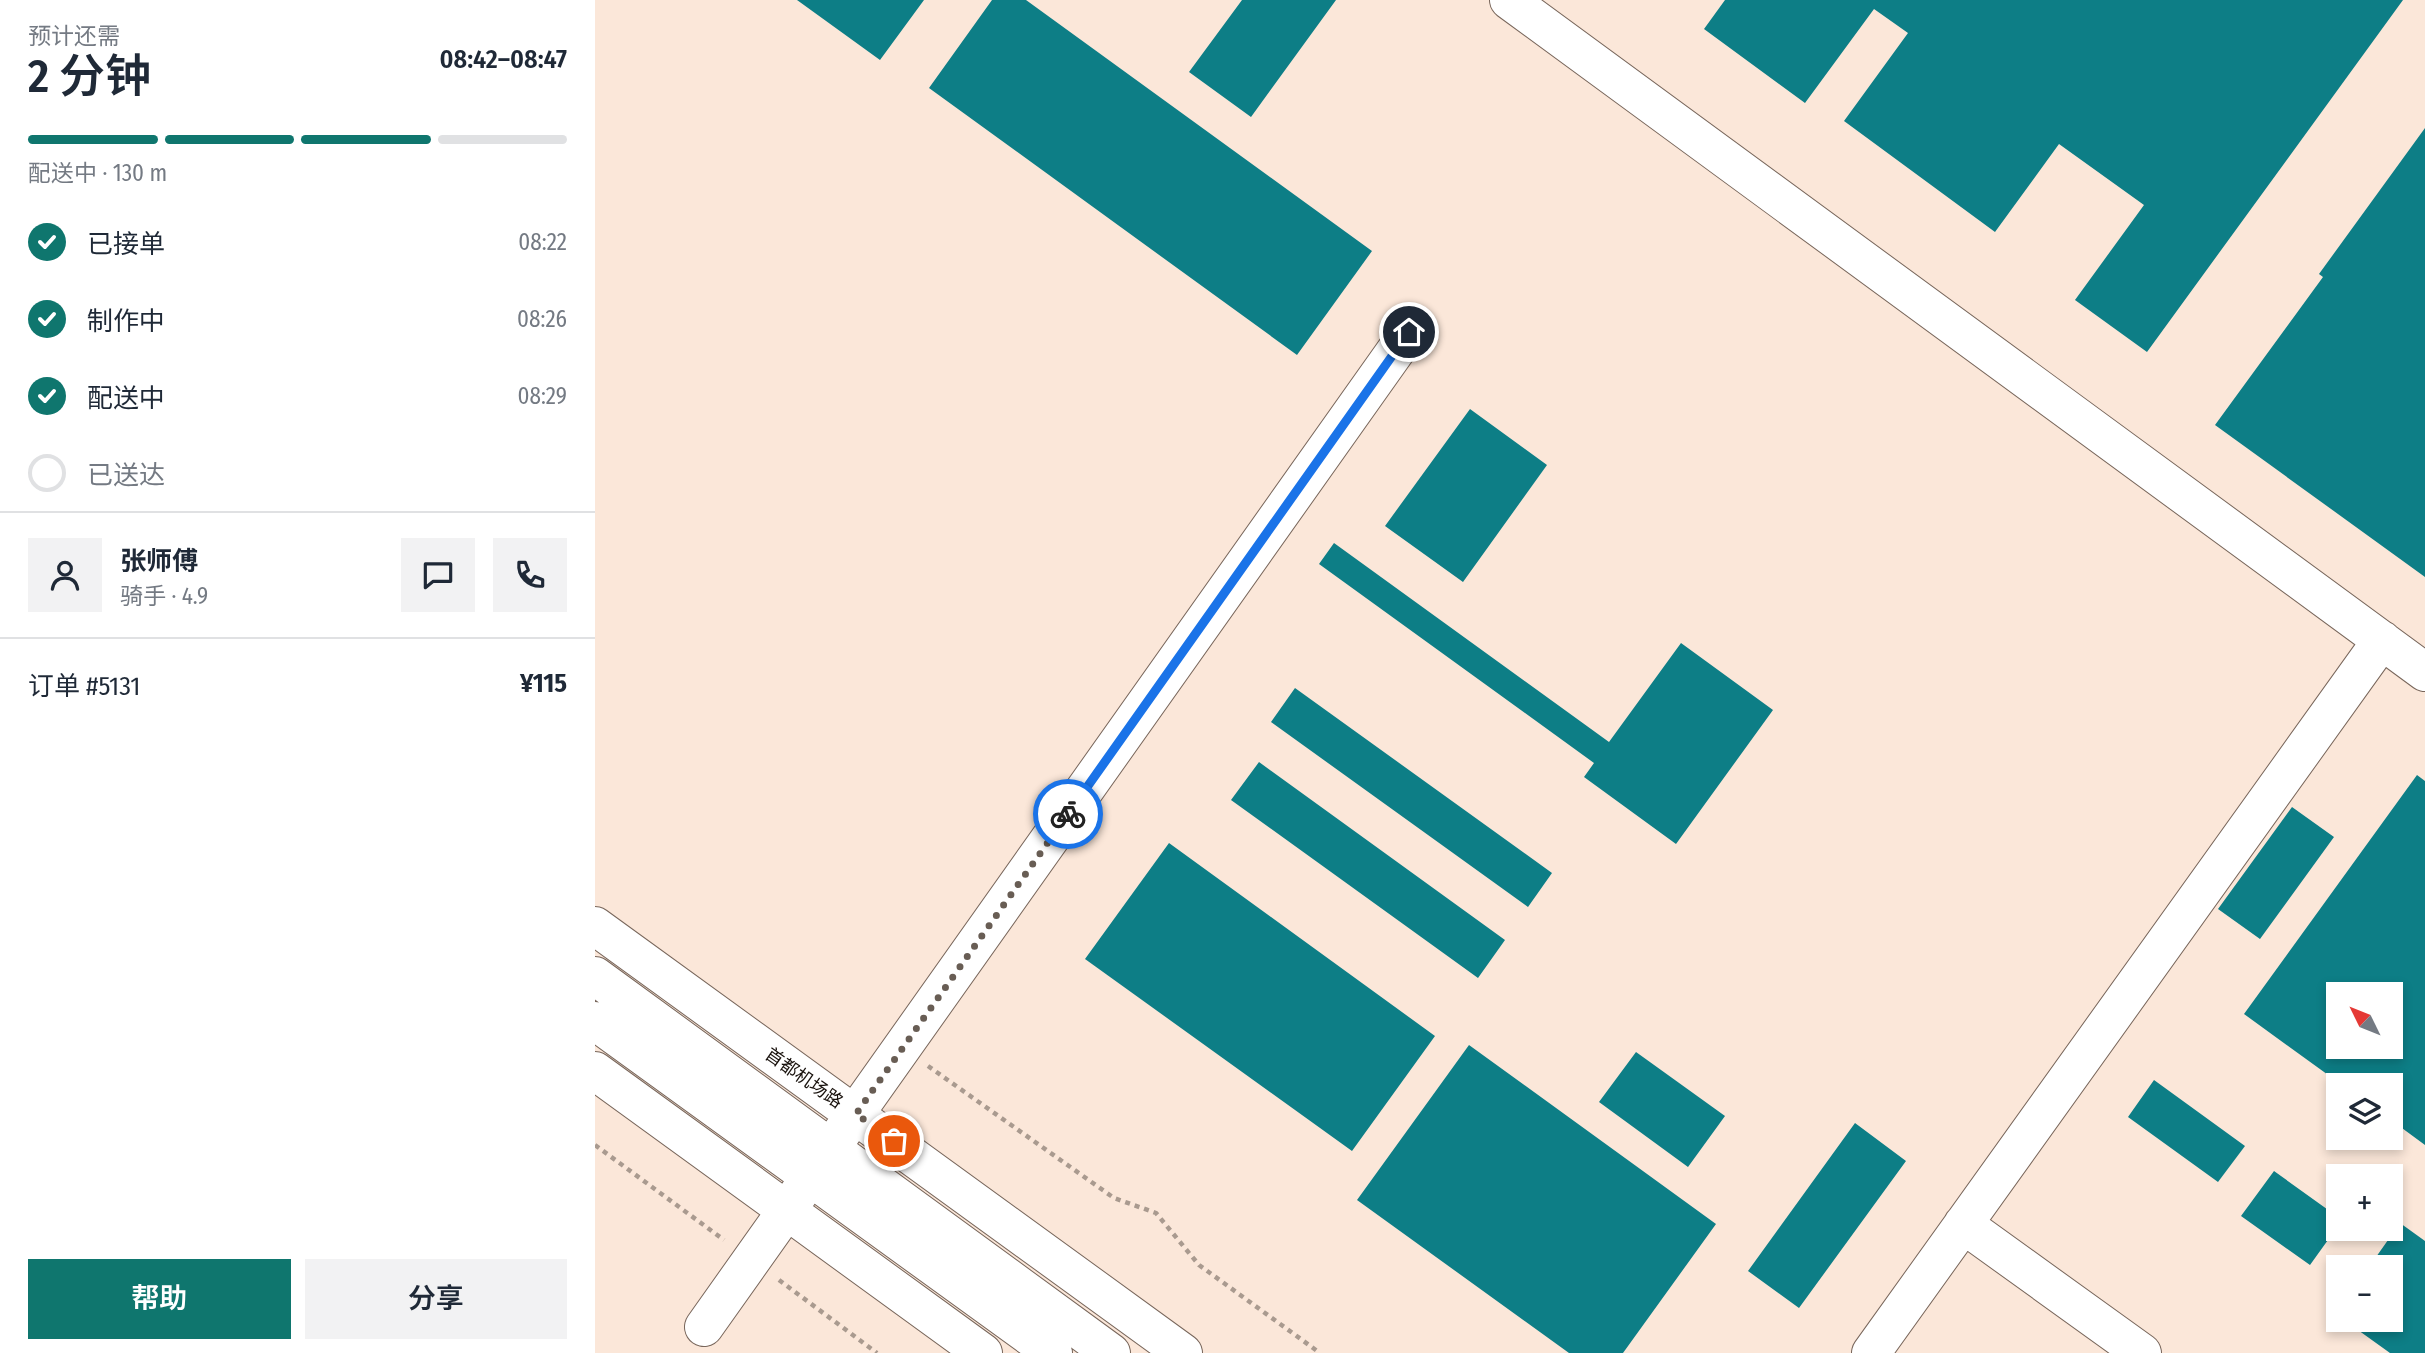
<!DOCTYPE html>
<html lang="zh">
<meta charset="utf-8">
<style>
:root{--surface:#fff;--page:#f2f2f3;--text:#1f2937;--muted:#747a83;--line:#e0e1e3;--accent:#0f766e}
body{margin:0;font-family:"Fira Sans Condensed","Noto Sans SC",sans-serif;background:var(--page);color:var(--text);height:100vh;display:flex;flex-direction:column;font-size:26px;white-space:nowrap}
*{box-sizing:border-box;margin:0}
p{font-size:23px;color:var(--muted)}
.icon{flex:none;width:38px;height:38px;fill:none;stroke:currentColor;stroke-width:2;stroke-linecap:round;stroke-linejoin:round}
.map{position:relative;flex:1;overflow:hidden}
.panel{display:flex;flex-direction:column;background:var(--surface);width:595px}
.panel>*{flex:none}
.needle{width:46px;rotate:313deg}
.controls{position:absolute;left:1731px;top:982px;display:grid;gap:14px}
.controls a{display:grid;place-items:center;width:77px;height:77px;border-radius:0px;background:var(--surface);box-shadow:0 4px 10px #0003;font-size:35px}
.pin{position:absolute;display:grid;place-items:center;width:60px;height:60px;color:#fff;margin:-30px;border:4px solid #fff;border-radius:50%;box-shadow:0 2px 7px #0007}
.courier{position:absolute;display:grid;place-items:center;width:70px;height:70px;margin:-35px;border:5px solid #1a73e8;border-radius:50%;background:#fff;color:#222;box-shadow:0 2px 9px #0007}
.head em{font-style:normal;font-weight:600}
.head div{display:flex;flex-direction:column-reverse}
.head{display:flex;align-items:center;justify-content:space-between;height:119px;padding:0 28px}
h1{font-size:46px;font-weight:600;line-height:52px}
.bar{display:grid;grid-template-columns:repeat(4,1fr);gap:10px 7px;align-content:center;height:84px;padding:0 28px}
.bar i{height:9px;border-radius:5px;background:var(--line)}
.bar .selected{background:var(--accent)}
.bar p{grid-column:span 4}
.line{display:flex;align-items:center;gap:18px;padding:0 28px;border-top:2px solid var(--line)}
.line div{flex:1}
.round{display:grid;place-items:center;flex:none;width:74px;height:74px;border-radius:0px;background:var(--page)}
ol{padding:0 28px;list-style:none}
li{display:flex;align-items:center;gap:21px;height:77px}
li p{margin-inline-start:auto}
li .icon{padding:7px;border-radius:50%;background:var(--accent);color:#fff;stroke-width:4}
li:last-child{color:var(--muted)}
li i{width:38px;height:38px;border:4px solid var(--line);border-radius:50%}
.cta{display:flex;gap:14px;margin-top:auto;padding:14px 28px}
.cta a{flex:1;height:80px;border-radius:0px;background:var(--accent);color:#fff;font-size:28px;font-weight:600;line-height:80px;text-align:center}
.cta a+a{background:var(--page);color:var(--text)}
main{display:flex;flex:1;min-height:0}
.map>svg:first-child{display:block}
.building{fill:#0d7e86;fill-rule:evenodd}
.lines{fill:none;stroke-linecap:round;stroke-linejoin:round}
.minor-casing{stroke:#78665b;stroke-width:40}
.path{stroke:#a99a8f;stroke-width:4.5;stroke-dasharray:5 5;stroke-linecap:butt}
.minor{stroke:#fff;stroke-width:38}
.done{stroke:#685d54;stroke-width:7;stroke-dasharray:0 12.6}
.route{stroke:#1a73e8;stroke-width:9}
.labels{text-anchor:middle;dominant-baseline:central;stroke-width:5;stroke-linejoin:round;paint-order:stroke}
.street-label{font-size:18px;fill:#19120d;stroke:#fff}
</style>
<main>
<section class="panel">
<div class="head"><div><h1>2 分钟</h1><p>预计还需</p></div><em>08:42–08:47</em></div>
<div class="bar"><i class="selected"></i><i class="selected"></i><i class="selected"></i><i></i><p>配送中 · 130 m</p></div>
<ol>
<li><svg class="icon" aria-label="check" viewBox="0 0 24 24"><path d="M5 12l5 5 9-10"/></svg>已接单<p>08:22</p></li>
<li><svg class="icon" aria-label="check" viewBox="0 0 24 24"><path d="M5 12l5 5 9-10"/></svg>制作中<p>08:26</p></li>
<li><svg class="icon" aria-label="check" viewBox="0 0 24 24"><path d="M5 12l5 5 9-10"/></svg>配送中<p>08:29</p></li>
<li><i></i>已送达</li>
</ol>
<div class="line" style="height:126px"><a class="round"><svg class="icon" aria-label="person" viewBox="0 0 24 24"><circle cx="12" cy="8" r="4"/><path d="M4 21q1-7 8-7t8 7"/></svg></a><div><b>张师傅</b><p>骑手 · 4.9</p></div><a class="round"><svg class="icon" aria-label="chat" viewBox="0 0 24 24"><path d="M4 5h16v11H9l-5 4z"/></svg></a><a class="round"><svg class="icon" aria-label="phone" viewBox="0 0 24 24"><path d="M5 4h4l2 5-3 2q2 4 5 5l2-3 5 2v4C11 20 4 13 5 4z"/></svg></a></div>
<div class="line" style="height:91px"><div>订单 #5131</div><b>¥115</b></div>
<div class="cta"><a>帮助</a><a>分享</a></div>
</section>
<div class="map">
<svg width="1830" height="1353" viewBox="0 0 1830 1353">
<rect width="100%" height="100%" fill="#fbe7d9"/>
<!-- building -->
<path class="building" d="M202 0H329L285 60Z
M397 0H431L777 251 702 355 334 88Z
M647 0H741L656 117 594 72Z
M1130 0H1808L1552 352 1480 300 1549 205 1464 144 1400 232 1249 121 1313 33 1279 9 1210 103 1109 29Z
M1830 128V577L1620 425 1728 277 1724 274Z
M875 409 952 465 868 582 790 526Z
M739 543 1014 742 1086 643 1178 710 1081 844 989 777 999 763 724 564Z
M700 688 957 873 933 907 676 722Z
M664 762 910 940 883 978 636 800Z
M1822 775 1830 781V1145L1796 1120V1085H1747L1649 1014ZM1743 994H1796V1046H1743Z
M1697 807 1739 837 1665 939 1623 909Z
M574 843 840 1036 757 1151 490 959Z
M874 1045 1121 1224 1028 1353H974L762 1200Z
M1041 1052 1130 1116 1093 1167 1004 1102Z
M1559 1080 1650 1146 1623 1182 1533 1117Z
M1260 1123 1311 1161 1204 1308 1153 1271Z
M1679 1171 1743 1217V1226L1715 1265 1646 1216Z
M1805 1223 1830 1241V1353H1795L1749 1320H1796V1267H1774Z"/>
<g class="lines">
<!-- minor casing -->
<g class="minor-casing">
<path id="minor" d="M914 0 1830 672
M0 926C196 1069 393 1210 588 1353
M0 976 516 1353
M0 1021 458 1353
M0 1071 388 1353
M1368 1224 1547 1353
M109 1327 814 332
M1276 1353 1787 640"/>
</g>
<!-- path -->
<path class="path" d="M333 1066 519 1198 561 1213 604 1265 725 1353
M0 1145 129 1240
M184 1280 282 1353"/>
<!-- minor -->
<use href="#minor" class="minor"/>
</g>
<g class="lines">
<!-- done -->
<path class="done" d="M299 1141 261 1114 473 814"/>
<!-- route -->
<path class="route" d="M473 814 814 332"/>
</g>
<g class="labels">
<!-- street labels -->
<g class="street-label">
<text transform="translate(209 1078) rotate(35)">首都机场路</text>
</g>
</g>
</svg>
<div class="controls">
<a><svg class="needle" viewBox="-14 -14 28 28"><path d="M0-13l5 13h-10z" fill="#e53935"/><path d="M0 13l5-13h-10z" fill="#747a83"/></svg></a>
<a><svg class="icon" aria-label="layers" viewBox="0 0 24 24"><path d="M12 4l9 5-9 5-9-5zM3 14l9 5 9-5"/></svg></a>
<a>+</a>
<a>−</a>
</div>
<div class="pin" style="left:299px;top:1141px;background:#ea580c"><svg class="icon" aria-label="bag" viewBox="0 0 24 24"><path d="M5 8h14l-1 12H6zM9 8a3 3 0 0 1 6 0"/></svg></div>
<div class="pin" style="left:814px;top:332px;background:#1f2937"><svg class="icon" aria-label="home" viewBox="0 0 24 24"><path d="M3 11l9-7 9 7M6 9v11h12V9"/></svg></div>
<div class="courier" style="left:473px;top:814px"><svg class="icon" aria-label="bike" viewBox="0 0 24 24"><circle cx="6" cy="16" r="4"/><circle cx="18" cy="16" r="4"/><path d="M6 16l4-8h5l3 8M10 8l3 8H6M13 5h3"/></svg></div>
</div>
</main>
